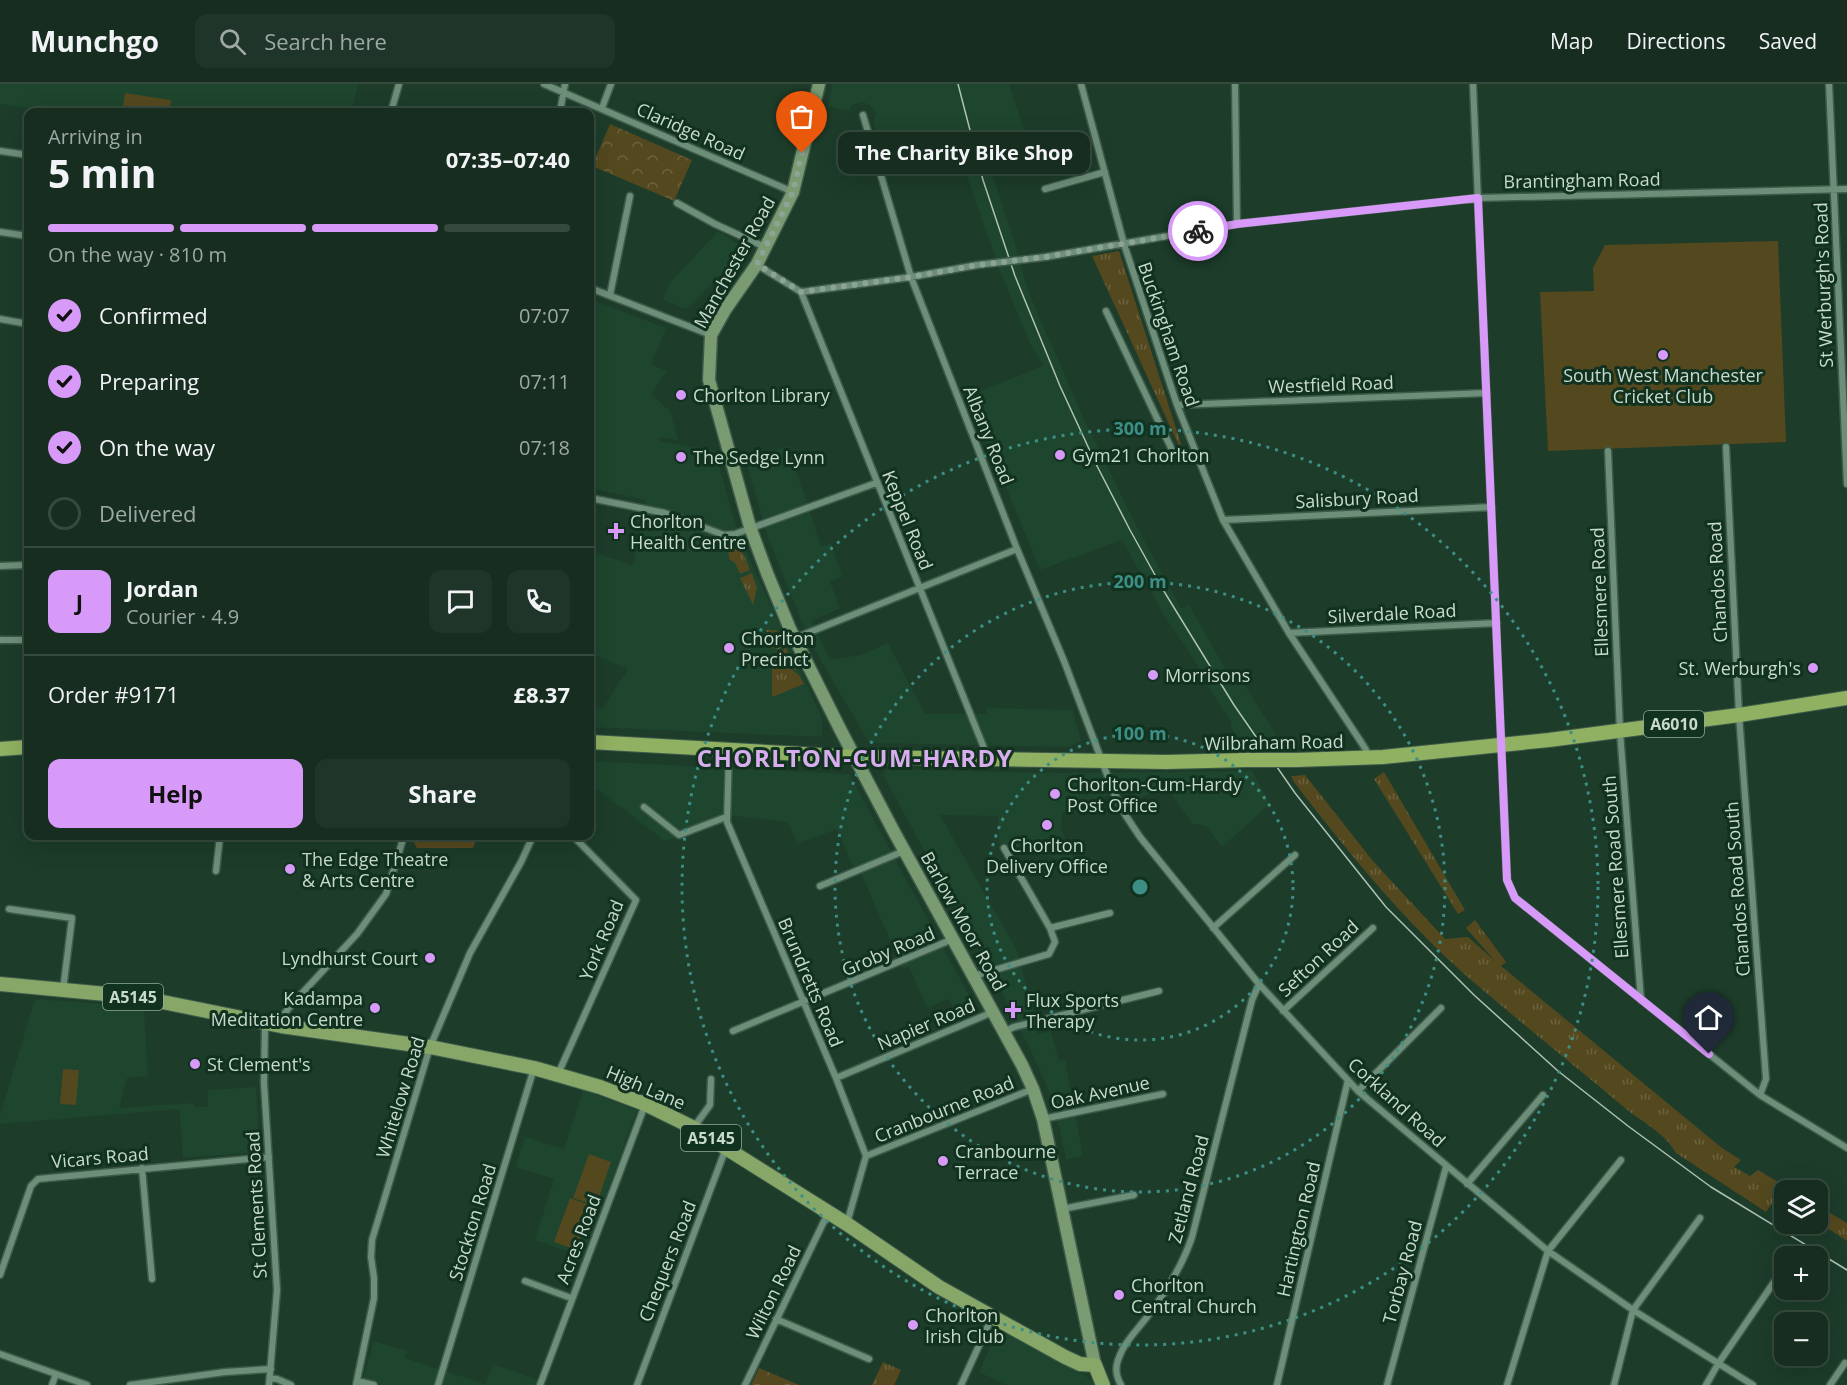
<!DOCTYPE html>
<meta charset="utf-8">
<style>
:root{--surface:#162d20;--page:#1f3529;--text:#f1f3f6;--muted:#9ea8a5;--line:#35493e;--accent:#d89af8}
body{margin:0;font-family:"Open Sans",sans-serif;background:var(--page);color:var(--text);height:100vh;display:flex;flex-direction:column;font-size:22px;white-space:nowrap}
*{box-sizing:border-box;margin:0}
p{font-size:20px;color:var(--muted)}
.icon{flex:none;width:33px;height:33px;fill:none;stroke:currentColor;stroke-width:2;stroke-linecap:round;stroke-linejoin:round}
.map{position:relative;flex:1;overflow:hidden}
.details{position:absolute;left:24px;top:24px;width:570px;height:732px;display:flex;flex-direction:column;background:var(--surface);border-radius:12px;box-shadow:0 6px 24px #0002,0 0 0 2px var(--line)}
.details>*{flex:none}
.buttons{position:absolute;left:1774px;top:1096px;display:grid;gap:12px}
.buttons a{display:grid;place-items:center;width:54px;height:54px;border-radius:12px;background:var(--surface);box-shadow:0 6px 24px #0002,0 0 0 2px var(--line);font-size:30px}
.pin{position:absolute;display:grid;place-items:center;width:51px;height:51px;color:#fff;margin:-62px -26px;border-radius:50% 50% 50% 0;rotate:-45deg;box-shadow:0 0 6px #0007}
.pin .icon{rotate:45deg}
.courier{position:absolute;display:grid;place-items:center;width:60px;height:60px;margin:-30px;border:4px solid #d89af8;border-radius:50%;background:#fff;color:#222;box-shadow:0 2px 8px #0007}
.bubble{position:absolute;height:42px;border-radius:12px;background:var(--surface);box-shadow:0 6px 24px #0002,0 0 0 2px var(--line);font-size:20px;font-weight:700;line-height:42px;text-align:center}
.overview em{font-style:normal;font-weight:700}
.overview div{display:flex;flex-direction:column-reverse}
.overview{display:flex;align-items:center;justify-content:space-between;height:102px;padding:0 24px}
h1{font-size:39px;font-weight:700;line-height:45px}
.bar{display:grid;grid-template-columns:repeat(4,1fr);gap:9px 6px;align-content:center;height:72px;padding:0 24px}
.bar i{height:8px;border-radius:4px;background:var(--line)}
.bar .selected{background:var(--accent)}
.bar p{grid-column:span 4}
.line{display:flex;align-items:center;gap:15px;padding:0 24px;border-top:2px solid var(--line)}
.line div{flex:1}
.round{display:grid;place-items:center;flex:none;width:63px;height:63px;border-radius:12px;background:var(--page)}
ol{padding:0 24px;list-style:none}
li{display:flex;align-items:center;gap:18px;height:66px}
li p{margin-inline-start:auto}
li .icon{padding:6px;border-radius:50%;background:var(--accent);color:#111;stroke-width:4}
li:last-child{color:var(--muted)}
li i{width:33px;height:33px;border:3px solid var(--line);border-radius:50%}
.button{display:flex;gap:12px;margin-top:auto;padding:12px 24px}
.button a{flex:1;height:69px;border-radius:12px;background:var(--accent);color:#111;font-size:24px;font-weight:700;line-height:69px;text-align:center}
.button a+a{background:var(--page);color:var(--text)}
header{display:flex;align-items:center;gap:36px;box-sizing:border-box;height:84px;padding:0 30px;background:var(--surface);border-bottom:2px solid var(--line)}
header strong{font-size:28px}
nav{display:flex;gap:33px;margin-inline-start:auto;font-size:21px}
.search{width:420px;height:54px;background:var(--page);display:flex;align-items:center;gap:15px;box-sizing:border-box;padding:0 21px;border-radius:12px;color:var(--muted);font-size:22px}
.map>svg:first-child{display:block}
.built{fill:#1e452e}
.grass{fill:url(#grass-tufts)}
.park{fill:url(#park-crowns)}
.pitch{fill:#54481f}
.lines{fill:none;stroke-linecap:round;stroke-linejoin:round}
.minor-casing{stroke:#3e5a4a;stroke-width:9}
.secondary-casing{stroke:#3e5a4a;stroke-width:15}
.primary-casing{stroke:#3e5a4a;stroke-width:16}
.trunk-casing{stroke:#3e5a4a;stroke-width:16}
.minor{stroke:#6d8e79;stroke-width:6}
.secondary{stroke:#7a9b71;stroke-width:12}
.primary{stroke:#87a768;stroke-width:14}
.trunk{stroke:#90b062;stroke-width:14}
.tram{stroke:#aec2b5;stroke-width:1.5}
.minor-bridge-casing{stroke:#3e5a4a;stroke-width:9;stroke-linecap:butt}
.trunk-bridge-casing{stroke:#3e5a4a;stroke-width:16;stroke-linecap:butt}
.minor-bridge{stroke:#6d8e79;stroke-width:6}
.trunk-bridge{stroke:#90b062;stroke-width:14}
.done{stroke:#8ca395;stroke-width:6;stroke-dasharray:0 10.8}
.route{stroke:#d89af8;stroke-width:8}
.ring{fill:none;stroke:#3d8f86;stroke-width:3;stroke-dasharray:3 6}
.poi-dot{fill:#d89af8;stroke:#123220;stroke-width:2}
.labels{text-anchor:middle;dominant-baseline:central;stroke-width:6;stroke-linejoin:round;paint-order:stroke}
.shield{fill:#123220;stroke:#91a89a;stroke-width:1.5}
.shield-label{font-size:16px;font-weight:bold;fill:#c8dace}
.street-label{font-size:18px;fill:#c8dace;stroke:#123220}
.poi-label{font-size:18px;fill:#c8dace;stroke:#123220;text-anchor:start}
.district-label{font-size:24px;font-weight:bold;letter-spacing:1.5px;fill:#d7adee;stroke:#123220}
.centre{fill:#3d8f86;stroke:#123220;stroke-width:3}
.ring-label{font-size:18px;text-anchor:middle;font-weight:bold;fill:#3d8f86;stroke:#123220;stroke-width:6;stroke-linejoin:round;paint-order:stroke}
</style>
<header>
<strong>Munchgo</strong>
<div class="search"><svg class="icon" aria-label="search" viewBox="0 0 24 24"><circle cx="10" cy="10" r="6"/><path d="M15 15l6 6"/></svg>Search here</div>
<nav><a>Map</a><a>Directions</a><a>Saved</a></nav>
</header>
<div class="map">
<svg width="1847" height="1301" viewBox="0 0 1847 1301">
<defs>
<pattern id="grass-tufts" width="24" height="20" patternUnits="userSpaceOnUse" patternTransform="scale(1.5)"><rect width="24" height="20" fill="#54481f"/><path d="M3 7l-1-3M5 7V3M7 7l1-3M15 17l-1-3M17 17v-4M19 17l1-3" fill="none" stroke="#6b623e"/></pattern>
<pattern id="park-crowns" width="20" height="18" patternUnits="userSpaceOnUse" patternTransform="scale(1.5)"><rect width="20" height="18" fill="#54481f"/><path d="M2 6a3 3 0 1 1 6 0M12 15a3 3 0 1 1 6 0" fill="none" stroke="#6b623e"/></pattern>
</defs>
<rect width="100%" height="100%" fill="#1d3c2a"/>
<!-- built -->
<path class="built" d="M0 0H358L351 28H56L0 20Z
M833 0H1009L1027 55 989 81 1014 157 1029 209 1084 335 1137 443 1181 524 1189 521 1229 591 1237 588 1276 651 1271 654 1278 664H1249L1247 661H1243L1230 642 1232 639 1207 601 1203 589 1165 533 1122 456 1040 486 967 309H976L1043 282 1030 259 1001 190 960 72 890 92 873 38 876 30 875 26 868 20 862 18 852 21 848 27 828 22Z
M718 147 746 165 686 225 663 216 669 200Z
M590 215 666 244 651 280 667 287 651 310 671 328 678 356 660 353 659 357 715 367 733 432 745 465 820 629 822 637V653L590 643V620L602 625 628 585 590 569V466L633 482 645 416 590 404Z
M788 362 821 462 831 460 842 492 830 498 840 524 812 537 830 576 860 571 888 559 925 630H986L987 624 1073 626 1081 657 1069 663 869 659 810 558 766 448 746 376Z
M590 677 849 690 976 924 956 932 949 915 927 924 909 883 903 885 862 792 852 781 837 745 797 760 788 738 734 732 665 757 590 700Z
M886 685 1047 689 1252 687 1270 720 1222 763 1206 742 1192 740 1166 701 1135 717 1127 704 1062 729 1061 745 1077 780 999 759 998 732 940 731 1018 868 1038 950 1051 947 1059 977 1065 976 1083 1072 1066 1076 1055 1022 1039 984 1001 907 883 691Z
M35 915 144 923 148 992 127 994 119 1024 194 1019V1023H208V1006L256 1003 260 1068 183 1074 179 1025 0 1040V1031Z
M583 1006 637 1026 583 1173 535 1156 554 1095 515 1083 525 1053 564 1065Z
M1000 1241 1100 1301H1006L979 1288Z
M374 1257 407 1267 405 1274 485 1300 493 1280 546 1299 545 1301H361Z"/>
<!-- grass -->
<path class="grass" d="M1119 167 1182 363 1180 364 1092 172Z
M728 464C745 465 744 471 750 486L740 490 735 479 729 475Z
M752 489 757 504 753 521 740 494Z
M766 546H776L781 551 786 562 778 565 772 564Z
M786 564 797 588 775 568H780Z
M772 568 780 577 799 591 804 600 772 613Z
M1384 688 1465 826 1458 830 1374 695Z
M1305 691 1373 777 1445 855 1468 853 1495 877 1466 844 1475 836 1506 878 1501 882 1722 1064 1741 1076 1734 1083 1750 1092 1758 1086 1793 1107H1785V1117L1777 1112 1766 1128 1676 1069C1665 1049 1642 1038 1625 1024 1576 983 1526 943 1477 901 1407 841 1350 771 1294 698L1291 692Z
M1818 1122 1847 1139V1157L1818 1138Z
M883 1278 901 1286 894 1301H872Z"/>
<!-- park -->
<path class="park" d="M610 40 692 76 674 117 592 82Z
M759 1284 799 1301H751Z"/>
<!-- pitch -->
<path class="pitch" d="M125 9 171 16 169 28H122Z
M1778 157 1786 358 1548 367 1540 208 1594 207 1593 184 1605 161Z
M416 752H478L473 764H417L414 759Z
M63 985 79 986 76 1021 60 1020Z
M589 1070 611 1078 596 1122 573 1114Z
M570 1114 592 1122 576 1166 554 1158Z"/>
<g class="lines">
<!-- minor casing -->
<g class="minor-casing">
<path id="minor" d="M544 0 793 108
M1081 0 1124 160 1177 321 1223 436 1289 549 1361 658 1366 666 1367 673
M1235 0 1237 140
M1473 0 1507 796 1515 814 1760 1011 1847 1064
M1829 0 1847 400
M602 24 611 0
M391 28 399 0
M560 28 565 0
M863 31 911 193 1017 465 1064 577 1114 709 1126 732 1140 753 1259 900 1358 1007 1548 1167 1633 1226 1753 1301
M0 67 28 71
M1045 105 1105 88
M677 119 715 140 765 163
M0 148 28 152
M1045 173 1237 140 1478 114 1847 105
M757 181 801 208 911 193 977 181
M590 204 711 251
M801 208 988 674
M610 211 630 112
M1106 227 1173 368 1181 372 1195 369
M0 235 28 240
M1177 321 1487 309
M1726 363 1739 631 1766 995 1760 1011
M1608 367 1620 648 1641 916
M590 414 665 429 724 451 735 450 876 399
M1223 436 1492 423
M0 482 28 481
M1289 549 1497 539
M795 554 1017 465
M0 556H28
M729 667 727 738 836 994 866 1072 847 1139
M644 723 679 751 726 733
M216 787 220 752
M820 802 904 767
M9 825 72 834 63 906
M1050 844 1110 829
M1213 844 1295 771
M974 892 1049 870 1055 858 1050 844 1004 764
M1283 927 1373 844
M265 939 264 999 277 1206 269 1301
M281 941 285 929 292 920 357 850 386 810 404 752
M733 947 953 855
M1004 948 1014 943 1159 907
M558 990 636 816 573 752
M836 994 993 928
M1358 1007 1441 924
M1043 1035 1163 1010
M694 1043 710 1021 711 995
M866 1072 1033 1005
M142 1084 152 1195
M1467 1100 1543 1011
M1062 1125 1134 1111
M0 1191 31 1102 38 1095 269 1073
M525 1197 571 1214
M776 1235 869 1275
M0 1270 87 1301
M270 1294 277 1295 291 1301
M357 1297 374 1301
M52 1301 56 1290
M130 1301 225 1288 271 1285
M356 1301 374 1214V1194L371 1173 372 1156 430 963 470 869 521 778 533 752
M438 1301 534 984
M540 1301 645 1021
M637 1301 726 1064
M745 1301 828 1129
M961 1301 992 1233
M1121 1301C1115 1290 1115 1282 1120 1271 1125 1257 1138 1245 1147 1233 1166 1208 1182 1183 1192 1153L1252 916 1259 900
M1277 1301 1348 996
M1387 1301 1446 1083
M1507 1301 1548 1167 1621 1076
M1614 1301 1633 1226 1700 1134
M1706 1301 1718 1280 1785 1182
M1830 1301 1845 1279"/>
</g>
<!-- secondary casing -->
<g class="secondary-casing">
<path id="secondary" d="M819 0 793 108 757 180 725 226 711 251 709 296 750 443 767 489 790 545 840 645 893 746 1022 981 1033 1005 1043 1035 1095 1281"/>
</g>
<!-- primary casing -->
<g class="primary-casing">
<path id="primary" d="M0 900 138 913 281 942 430 963 534 984 600 1003 645 1020 694 1044 847 1140 939 1203 1065 1273 1080 1280 1095 1281 1103 1301"/>
</g>
<!-- trunk casing -->
<g class="trunk-casing">
<path id="trunk" d="M590 658 855 673 1166 678 1246 676
M0 665 28 663
M1296 676 1383 673 1549 656 1739 631 1847 614"/>
</g>
<!-- minor -->
<use href="#minor" class="minor"/>
<!-- secondary -->
<use href="#secondary" class="secondary"/>
<!-- primary -->
<use href="#primary" class="primary"/>
<!-- trunk -->
<use href="#trunk" class="trunk"/>
<!-- tram -->
<path class="tram" d="M958 0 983 96 1015 192 1060 302 1096 380 1130 446 1165 509 1234 621 1295 709 1386 823 1474 911 1558 987 1628 1042 1711 1103 1847 1186"/>
<!-- minor-bridge casing -->
<g class="minor-bridge-casing">
<path id="minor-bridge" d="M977 181 1045 173"/>
</g>
<!-- trunk-bridge casing -->
<g class="trunk-bridge-casing">
<path id="trunk-bridge" d="M1246 676H1296"/>
</g>
<!-- minor-bridge -->
<use href="#minor-bridge" class="minor-bridge"/>
<!-- trunk-bridge -->
<use href="#trunk-bridge" class="trunk-bridge"/>
</g>
<g class="lines">
<!-- done -->
<path class="done" d="M802 69 793 108 757 180 801 208 911 193 978 181 1045 173 1198 147"/>
<!-- route -->
<path class="route" d="M1198 147 1237 140 1478 114 1507 796 1515 814 1709 970"/>
</g>
<!-- distance rings -->
<g class="ring">
<circle cx="1140" cy="803" r="153"/>
<circle cx="1140" cy="803" r="305"/>
<circle cx="1140" cy="803" r="458"/>
</g>
<!-- markers -->
<g class="poi-dot">
<circle cx="1663" cy="271" r="6"/>
<circle cx="681" cy="311" r="6"/>
<circle cx="1060" cy="371" r="6"/>
<circle cx="681" cy="373" r="6"/>
<path d="M613 438h6v6h6v6h-6v6h-6v-6h-6v-6h6z"/>
<circle cx="729" cy="564" r="6"/>
<circle cx="1813" cy="584" r="6"/>
<circle cx="1153" cy="591" r="6"/>
<circle cx="1055" cy="710" r="6"/>
<circle cx="1047" cy="741" r="6"/>
<circle cx="290" cy="785" r="6"/>
<circle cx="430" cy="874" r="6"/>
<circle cx="375" cy="924" r="6"/>
<path d="M1010 917h6v6h6v6h-6v6h-6v-6h-6v-6h6z"/>
<circle cx="195" cy="980" r="6"/>
<circle cx="943" cy="1077" r="6"/>
<circle cx="1119" cy="1211" r="6"/>
<circle cx="913" cy="1241" r="6"/>
</g>
<g class="labels">
<!-- shield labels -->
<g class="shield">
<rect x="1644" y="627" width="60" height="26" rx="4.5"/>
<rect x="103" y="900" width="60" height="26" rx="4.5"/>
<rect x="681" y="1041" width="60" height="26" rx="4.5"/>
</g>
<g class="shield-label">
<text x="1674" y="640">A6010</text>
<text x="133" y="913">A5145</text>
<text x="711" y="1054">A5145</text>
</g>
<!-- street labels -->
<g class="street-label">
<text transform="translate(691 47) rotate(24)">Claridge Road</text>
<text transform="translate(1582 96) rotate(-1)">Brantingham Road</text>
<text transform="translate(734 178) rotate(-61)">Manchester Road</text>
<text transform="translate(1823 201) rotate(-92)">St Werburgh's Road</text>
<text transform="translate(1169 250) rotate(71)">Buckingham Road</text>
<text transform="translate(1331 300) rotate(-2)">Westfield Road</text>
<text transform="translate(989 351) rotate(68)">Albany Road</text>
<text transform="translate(1357 414) rotate(-3)">Salisbury Road</text>
<text transform="translate(908 436) rotate(68)">Keppel Road</text>
<text transform="translate(1717 498) rotate(-93)">Chandos Road</text>
<text transform="translate(1599 508) rotate(-92)">Ellesmere Road</text>
<text transform="translate(1392 529) rotate(-3)">Silverdale Road</text>
<text transform="translate(1274 658) rotate(-1)">Wilbraham Road</text>
<text transform="translate(1615 783) rotate(-94)">Ellesmere Road South</text>
<text transform="translate(1737 805) rotate(-94)">Chandos Road South</text>
<text transform="translate(964 837) rotate(61)">Barlow Moor Road</text>
<text transform="translate(601 856) rotate(-67)">York Road</text>
<text transform="translate(888 867) rotate(-23)">Groby Road</text>
<text transform="translate(1318 874) rotate(-43)">Sefton Road</text>
<text transform="translate(811 898) rotate(67)">Brundretts Road</text>
<text transform="translate(926 940) rotate(-23)">Napier Road</text>
<text transform="translate(646 1003) rotate(23)">High Lane</text>
<text transform="translate(1100 1008) rotate(-12)">Oak Avenue</text>
<text transform="translate(400 1013) rotate(-73)">Whitelow Road</text>
<text transform="translate(1397 1018) rotate(42)">Corkland Road</text>
<text transform="translate(944 1025) rotate(-22)">Cranbourne Road</text>
<text transform="translate(100 1073) rotate(-5)">Vicars Road</text>
<text transform="translate(1188 1105) rotate(-75)">Zetland Road</text>
<text transform="translate(256 1121) rotate(-93)">St Clements Road</text>
<text transform="translate(472 1138) rotate(-73)">Stockton Road</text>
<text transform="translate(1298 1145) rotate(-77)">Hartington Road</text>
<text transform="translate(578 1155) rotate(-69)">Acres Road</text>
<text transform="translate(667 1177) rotate(-69)">Chequers Road</text>
<text transform="translate(1402 1188) rotate(-75)">Torbay Road</text>
<text transform="translate(773 1208) rotate(-64)">Wilton Road</text>
</g>
<!-- poi labels -->
<g class="poi-label">
<text x="1663" y="291" text-anchor="middle">South West Manchester<tspan x="1663" dy="21">Cricket Club</tspan></text>
<text x="693" y="311">Chorlton Library</text>
<text x="1072" y="371">Gym21 Chorlton</text>
<text x="693" y="373">The Sedge Lynn</text>
<text x="630" y="437">Chorlton<tspan x="630" dy="21">Health Centre</tspan></text>
<text x="741" y="554">Chorlton<tspan x="741" dy="21">Precinct</tspan></text>
<text x="1801" y="584" text-anchor="end">St. Werburgh's</text>
<text x="1165" y="591">Morrisons</text>
<text x="1067" y="700">Chorlton-Cum-Hardy<tspan x="1067" dy="21">Post Office</tspan></text>
<text x="1047" y="761" text-anchor="middle">Chorlton<tspan x="1047" dy="21">Delivery Office</tspan></text>
<text x="302" y="775">The Edge Theatre<tspan x="302" dy="21">&amp; Arts Centre</tspan></text>
<text x="418" y="874" text-anchor="end">Lyndhurst Court</text>
<text x="363" y="914" text-anchor="end">Kadampa<tspan x="363" dy="21">Meditation Centre</tspan></text>
<text x="1026" y="916">Flux Sports<tspan x="1026" dy="21">Therapy</tspan></text>
<text x="207" y="980">St Clement's</text>
<text x="955" y="1067">Cranbourne<tspan x="955" dy="21">Terrace</tspan></text>
<text x="1131" y="1201">Chorlton<tspan x="1131" dy="21">Central Church</tspan></text>
<text x="925" y="1231">Chorlton<tspan x="925" dy="21">Irish Club</tspan></text>
</g>
<!-- district labels -->
<g class="district-label">
<text x="855" y="673">CHORLTON-CUM-HARDY</text>
</g>
</g>
<circle cx="1140" cy="803" r="9" class="centre"/>
<g class="ring-label">
<text x="1140" y="351">300 m</text>
<text x="1140" y="504">200 m</text>
<text x="1140" y="656">100 m</text>
</g>
</svg>
<div class="buttons">
<a><svg class="icon" aria-label="layers" viewBox="0 0 24 24"><path d="M12 4l9 5-9 5-9-5zM3 14l9 5 9-5"/></svg></a>
<a>+</a>
<a>−</a>
</div>
<div class="pin" style="left:802px;top:69px;background:#ea580c"><svg class="icon" aria-label="bag" viewBox="0 0 24 24"><path d="M5 8h14l-1 12H6zM9 8a3 3 0 0 1 6 0"/></svg></div>
<div class="pin" style="left:1709px;top:970px;background:#1f2937"><svg class="icon" aria-label="home" viewBox="0 0 24 24"><path d="M3 11l9-7 9 7M6 9v11h12V9"/></svg></div>
<div class="courier" style="left:1198px;top:147px"><svg class="icon" aria-label="bike" viewBox="0 0 24 24"><circle cx="6" cy="16" r="4"/><circle cx="18" cy="16" r="4"/><path d="M6 16l4-8h5l3 8M10 8l3 8H6M13 5h3"/></svg></div>
<div class="bubble" style="left:838px;top:48px;width:252px">The Charity Bike Shop</div>
<section class="details">
<div class="overview"><div><h1>5 min</h1><p>Arriving in</p></div><em>07:35–07:40</em></div>
<div class="bar"><i class="selected"></i><i class="selected"></i><i class="selected"></i><i></i><p>On the way · 810 m</p></div>
<ol>
<li><svg class="icon" aria-label="check" viewBox="0 0 24 24"><path d="M5 12l5 5 9-10"/></svg>Confirmed<p>07:07</p></li>
<li><svg class="icon" aria-label="check" viewBox="0 0 24 24"><path d="M5 12l5 5 9-10"/></svg>Preparing<p>07:11</p></li>
<li><svg class="icon" aria-label="check" viewBox="0 0 24 24"><path d="M5 12l5 5 9-10"/></svg>On the way<p>07:18</p></li>
<li><i></i>Delivered</li>
</ol>
<div class="line" style="height:108px"><b class="round" style="background:var(--accent);color:#111">J</b><div><b>Jordan</b><p>Courier · 4.9</p></div><a class="round"><svg class="icon" aria-label="chat" viewBox="0 0 24 24"><path d="M4 5h16v11H9l-5 4z"/></svg></a><a class="round"><svg class="icon" aria-label="phone" viewBox="0 0 24 24"><path d="M5 4h4l2 5-3 2q2 4 5 5l2-3 5 2v4C11 20 4 13 5 4z"/></svg></a></div>
<div class="line" style="height:78px"><div>Order #9171</div><b>£8.37</b></div>
<div class="button"><a>Help</a><a>Share</a></div>
</section>
</div>
